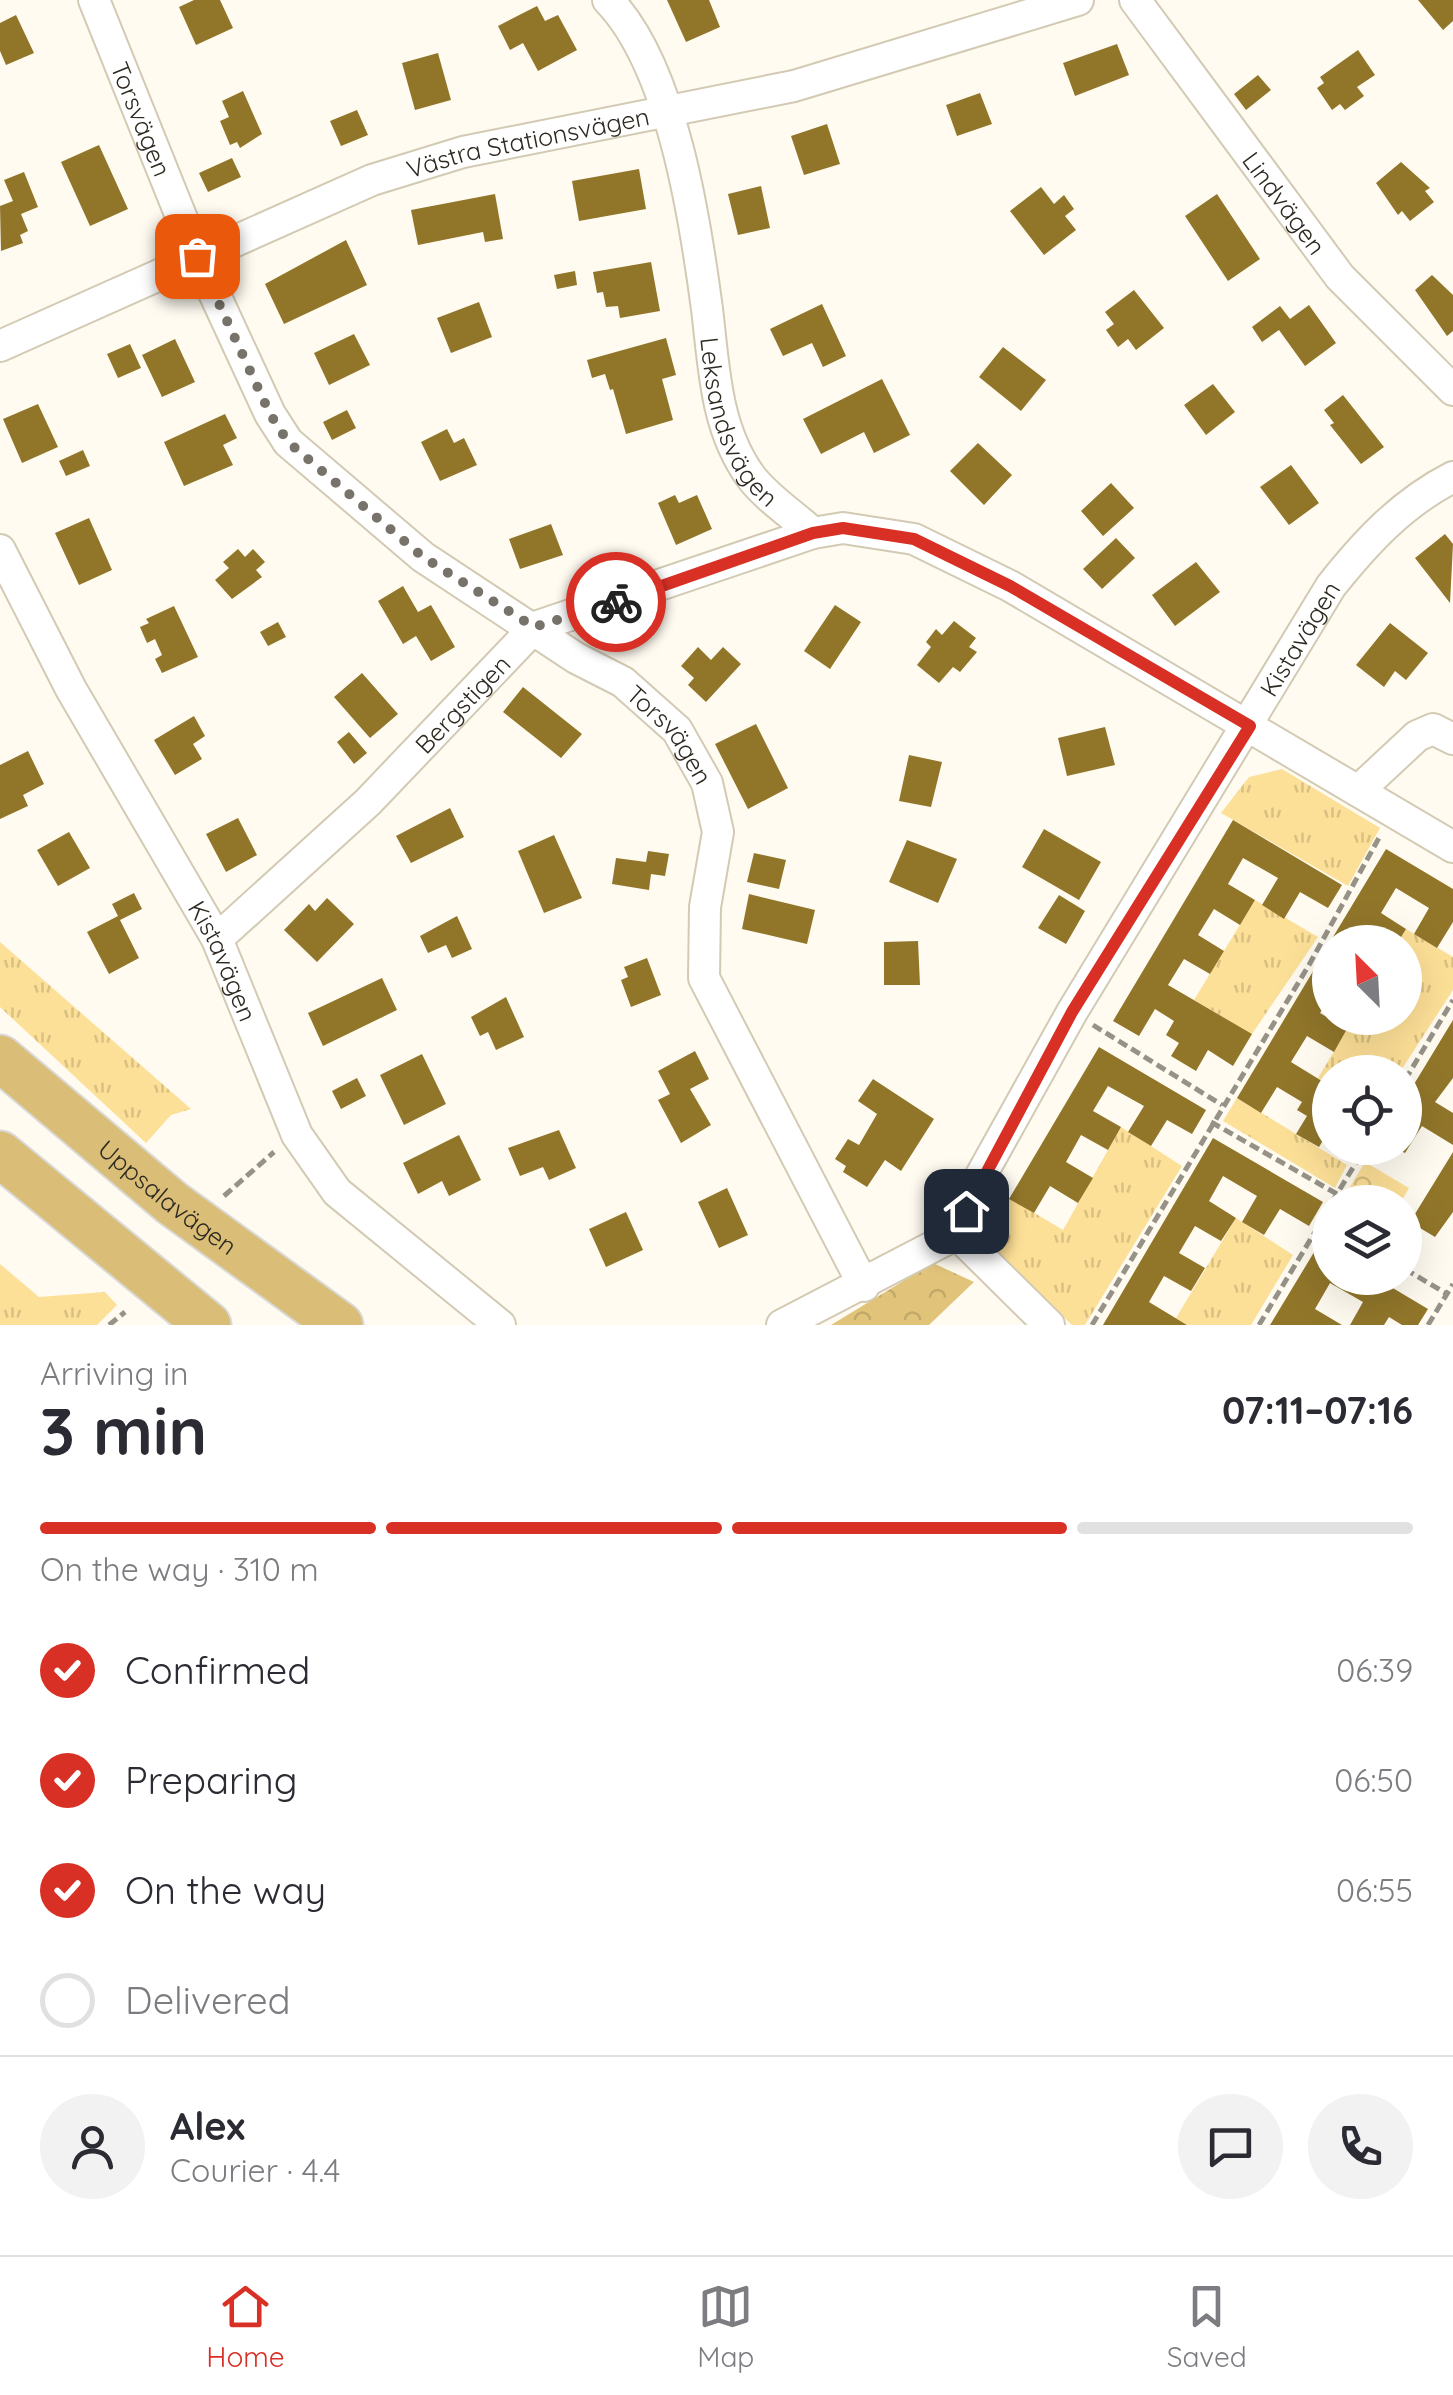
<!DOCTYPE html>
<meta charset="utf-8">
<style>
:root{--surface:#fff;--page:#f2f2f3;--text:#2b2b33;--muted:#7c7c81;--line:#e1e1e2;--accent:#d93025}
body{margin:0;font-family:Quicksand,sans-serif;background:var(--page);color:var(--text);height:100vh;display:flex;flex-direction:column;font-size:38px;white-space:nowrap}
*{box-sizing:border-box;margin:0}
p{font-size:32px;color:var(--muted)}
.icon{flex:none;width:55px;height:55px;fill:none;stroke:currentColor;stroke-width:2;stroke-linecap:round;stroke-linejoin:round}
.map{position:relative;height:1325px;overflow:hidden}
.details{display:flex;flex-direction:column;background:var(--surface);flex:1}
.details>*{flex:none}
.needle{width:65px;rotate:336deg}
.controls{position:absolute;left:1312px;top:925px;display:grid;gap:20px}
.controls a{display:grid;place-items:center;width:110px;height:110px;border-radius:50%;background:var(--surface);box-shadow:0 10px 40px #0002;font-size:50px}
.pin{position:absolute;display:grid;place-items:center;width:85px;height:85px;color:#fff;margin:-42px;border-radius:20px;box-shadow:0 5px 15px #0006}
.courier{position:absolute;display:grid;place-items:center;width:100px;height:100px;margin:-50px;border:8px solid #d93025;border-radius:50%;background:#fff;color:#222;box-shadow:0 2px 12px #0007}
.overview em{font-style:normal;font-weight:700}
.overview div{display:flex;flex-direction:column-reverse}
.overview{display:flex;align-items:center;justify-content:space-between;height:170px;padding:0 40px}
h1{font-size:65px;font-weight:700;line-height:75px}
.bar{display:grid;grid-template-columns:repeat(4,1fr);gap:15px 10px;align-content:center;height:120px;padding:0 40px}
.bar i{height:12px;border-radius:8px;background:var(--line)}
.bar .on{background:var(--accent)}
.bar p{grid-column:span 4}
.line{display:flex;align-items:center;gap:25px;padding:0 40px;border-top:2px solid var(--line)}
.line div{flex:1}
.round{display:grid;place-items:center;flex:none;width:105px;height:105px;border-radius:52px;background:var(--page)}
ol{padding:0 40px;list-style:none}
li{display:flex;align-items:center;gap:30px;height:110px}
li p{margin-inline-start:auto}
li .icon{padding:10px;border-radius:50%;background:var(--accent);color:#fff;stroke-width:4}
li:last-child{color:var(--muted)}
li i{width:55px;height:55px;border:5px solid var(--line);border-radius:50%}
.menu{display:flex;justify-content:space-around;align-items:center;height:140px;border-top:2px solid var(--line);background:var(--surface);font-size:28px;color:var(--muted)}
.menu a{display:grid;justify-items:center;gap:5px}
.menu .on{color:var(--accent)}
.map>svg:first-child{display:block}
.grass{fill:url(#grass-tufts)}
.forest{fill:url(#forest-crowns)}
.park{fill:url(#park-crowns)}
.building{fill:#91762a}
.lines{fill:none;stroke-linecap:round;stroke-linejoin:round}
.minor-casing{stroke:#d3cab3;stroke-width:34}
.highway-casing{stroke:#d9d9d7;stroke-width:49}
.path{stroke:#969288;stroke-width:5;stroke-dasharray:10 5;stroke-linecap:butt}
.minor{stroke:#fff;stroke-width:30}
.highway{stroke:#dabe77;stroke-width:45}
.done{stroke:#77736a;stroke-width:10;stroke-dasharray:0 18}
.route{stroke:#d93025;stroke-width:12}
.labels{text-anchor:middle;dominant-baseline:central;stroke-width:8;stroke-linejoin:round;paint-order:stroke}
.street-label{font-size:25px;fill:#2e2a21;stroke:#fff}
</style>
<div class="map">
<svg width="1453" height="1325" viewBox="0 0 1453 1325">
<defs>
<pattern id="grass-tufts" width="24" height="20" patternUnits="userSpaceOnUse" patternTransform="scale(2.5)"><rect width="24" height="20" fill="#fde097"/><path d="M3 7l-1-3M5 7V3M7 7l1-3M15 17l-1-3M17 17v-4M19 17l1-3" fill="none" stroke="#d9c082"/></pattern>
<pattern id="forest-crowns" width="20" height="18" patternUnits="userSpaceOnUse" patternTransform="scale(2.5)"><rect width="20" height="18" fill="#e1c47a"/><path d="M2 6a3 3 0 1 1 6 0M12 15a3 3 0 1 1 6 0" fill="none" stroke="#c1a969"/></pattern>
<pattern id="park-crowns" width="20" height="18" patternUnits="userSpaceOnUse" patternTransform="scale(2.5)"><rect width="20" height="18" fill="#fde097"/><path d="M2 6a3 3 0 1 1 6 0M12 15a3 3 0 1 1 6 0" fill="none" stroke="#d9c082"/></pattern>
</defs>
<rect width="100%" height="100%" fill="#fffbf1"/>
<!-- grass -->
<path class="grass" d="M1282 769 1380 828 1348 886 1221 813 1249 777Z
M1255 900 1318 937 1252 1034 1194 1000Z
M1406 929 1453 957V990L1400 1072H1330V1086L1318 1078 1354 1018H1405V942H1398Z
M0 942 191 1109 171 1115 146 1143 0 1007Z
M1237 1098 1347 1165 1335 1188 1223 1121Z
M1121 1127 1182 1166 1085 1325H1072C1037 1291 965 1246 998 1191L1063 1230Z
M1236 1218 1293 1255 1251 1325H1187L1176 1318Z
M0 1264 39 1297 105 1292 117 1305 97 1325H0Z"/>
<!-- forest -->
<path class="forest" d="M933 1263 974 1282 929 1325H831Z"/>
<!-- park -->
<path class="park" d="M1365 1162 1409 1188 1401 1202H1341Z"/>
<!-- building -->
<path class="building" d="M194 0H220L233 28 196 45 179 7Z
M667 0H709L720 27 686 42Z
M1418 0H1453V21L1443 30Z
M537 6 545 21 558 15 577 50 538 71 523 43 510 50 498 26Z
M16 15 34 53 6 65 0 51V23Z
M1117 44 1129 75 1075 96 1063 63Z
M1358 50 1375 75 1357 87 1364 96 1345 110 1340 104 1332 110 1317 88 1324 83 1320 77Z
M438 53 451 100 415 110 402 63Z
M1258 75 1271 90 1246 110 1234 94Z
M243 91 262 134 240 148 237 142 230 145 220 121 229 117 222 101Z
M980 93 992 124 957 136 946 105Z
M357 110 368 135 341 146 330 121Z
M827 124 840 164 804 175 791 136Z
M99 145 128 209 90 226 61 162Z
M232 158 241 177 208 192 199 173Z
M1401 162 1430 188 1425 191 1434 202 1410 221 1402 211 1398 215 1376 183Z
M639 169 646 209 579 221 572 181Z
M24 172 38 207 21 214 28 231 20 235 23 243 1 251 0 206 13 201 4 180Z
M761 186 770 228 738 235 728 194Z
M1041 187 1054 204 1064 195 1074 209 1065 216 1076 230 1044 255 1010 211Z
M495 194 503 239 485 242 483 232 418 245 411 210Z
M1217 194 1260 259 1228 281 1185 216Z
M346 240 367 285 284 324 265 284Z
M651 262 660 311 620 318 618 306 606 307 603 292 597 293 593 272Z
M575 271 577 285 557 289 554 275Z
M1432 275 1453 295V331L1447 336 1415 290Z
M1134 290 1164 328 1136 350 1128 339 1118 347 1106 330 1114 324 1105 312Z
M479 302 492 337 451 353 437 318Z
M822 304 846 356 823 367 812 343 783 356 770 329Z
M1309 305 1336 343 1305 366 1279 330 1262 342 1252 327 1280 306 1290 319Z
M354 334 370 365 329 385 314 353Z
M666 338 676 375 662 379 673 420 626 434 613 389 610 390 605 374 592 378 587 360Z
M175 339 195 382 162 397 142 355Z
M130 344 141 368 118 378 107 354Z
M1003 347 1046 380 1021 411 979 377Z
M882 379 910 435 874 453 864 432 821 454 803 419Z
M1213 384 1235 412 1206 435 1184 405Z
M1343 395 1384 447 1361 464 1330 425 1334 423 1324 410Z
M38 404 58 447 22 463 3 419Z
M347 410 356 428 332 440 323 422Z
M225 414 237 438 223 445 233 465 184 486 164 442Z
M447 429 454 443 464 438 477 465 440 481 421 442Z
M978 443 1012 475 984 505 950 471Z
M83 450 90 466 66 476 59 461Z
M1291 465 1319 503 1289 525 1260 487Z
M1111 483 1134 508 1103 536 1081 511Z
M675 495 679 503 697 495 712 529 676 545 658 503Z
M89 518 112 570 79 585 55 533Z
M551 524 563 555 520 569 509 539Z
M1445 534 1453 544 1450 603 1415 558Z
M1116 538 1135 558 1102 589 1083 569Z
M238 549 245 557 253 549 265 562 256 570 262 577 232 599 215 580 229 568 223 562Z
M1196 562 1220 592 1175 626 1152 595Z
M403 586 418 612 431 605 455 647 431 661 416 636 403 644 378 601Z
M835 605 861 622 830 669 804 651Z
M174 606 198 657 162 673 155 659 162 655 155 639 147 643 140 627 149 623 146 619Z
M954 621 976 638 969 647 977 652 960 672 953 667 939 683 917 665 931 647 926 642 936 629 942 635Z
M278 622 286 637 268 646 260 632Z
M1390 623 1428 653 1406 680 1395 671 1384 687 1356 665Z
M698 647 711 660 723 647 741 664 706 702 688 685 694 678 681 666Z
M362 673 398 714 370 738 334 697Z
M523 687 582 734 561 758 503 712Z
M194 716 205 736 193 744 202 759 175 775 154 740Z
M756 724 788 788 748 809 715 744Z
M1105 727 1115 765 1067 776 1058 738Z
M349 732 367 753 354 764 337 742Z
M28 751 44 784 23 795 28 806 0 819V765Z
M909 755 942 762 931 807 899 801Z
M450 808 464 837 411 863 396 836Z
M238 818 257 855 226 872 206 834Z
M1233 820 1342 885 1328 908 1300 892 1284 919 1262 905 1278 878 1243 858 1228 884 1255 900 1240 925 1214 909 1198 935 1224 951 1210 974 1184 959 1168 985 1252 1034 1233 1066 1208 1050 1196 1071 1171 1056 1179 1043 1166 1035 1174 1021 1155 1009 1139 1036 1113 1021Z
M1044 829 1101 862 1079 900 1022 867Z
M69 832 90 868 58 886 37 850Z
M554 835 582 898 544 913 518 851Z
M907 840 957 859 938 903 889 882Z
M1386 849 1453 889V922L1437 948 1414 934 1429 908 1396 888 1381 913 1406 929 1398 942H1376L1365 936 1361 942H1330Z
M648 851 669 854 665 876 651 874 649 890 612 884 616 858 646 862Z
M754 853 786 860 779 889 747 882Z
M134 893 142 909 120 920 139 958 109 974 87 932 118 916 112 904Z
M749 894 815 910 807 944 742 929Z
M1059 895 1085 911 1066 944 1038 928Z
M327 898 354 924 317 962 284 930 309 904 315 911Z
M457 916 472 949 452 958 446 945 428 953 420 936Z
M918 941 920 985H884V942Z
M1330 943V997L1320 1013 1347 1029 1334 1052 1307 1036 1291 1062 1330 1086V1129L1319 1147 1296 1134 1307 1116 1297 1110 1302 1102 1277 1087 1261 1113 1237 1098Z
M647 958 661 995 631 1007 621 980 628 977 624 967Z
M382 978 397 1010 323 1046 308 1013Z
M506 997 524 1037 496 1050 488 1032 480 1036 471 1017Z
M1453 1020V1078L1435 1102 1453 1113V1145L1422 1126 1405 1153 1395 1148H1405V1099Z
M1099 1047 1206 1110 1192 1134 1167 1120 1151 1146 1128 1132 1144 1106 1108 1086 1093 1111 1121 1127 1108 1150 1081 1135 1066 1162 1093 1178 1078 1203 1050 1186 1034 1213 1009 1199Z
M695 1051 709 1079 690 1089 711 1125 681 1143 658 1100 670 1094 658 1071Z
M422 1054 446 1104 404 1125 380 1075Z
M357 1078 366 1096 341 1109 332 1091Z
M873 1079 934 1119 901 1171 885 1160 867 1187 843 1172 846 1166 835 1159 848 1139 859 1145 877 1114 858 1101Z
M559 1130 576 1168 549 1180 543 1167 520 1176 508 1148Z
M459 1135 481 1180 449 1196 442 1181 418 1194 403 1163Z
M1213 1138 1323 1202 1309 1226 1280 1209 1264 1235 1242 1222 1257 1196 1223 1176 1209 1201 1236 1218 1221 1241 1195 1226 1179 1253 1205 1268 1191 1291 1164 1276 1149 1302 1187 1325H1103Z
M1453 1152V1212L1435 1237 1410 1222Z
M727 1188 748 1235 719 1248 698 1202Z
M626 1212 643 1250 606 1267 589 1229Z
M1319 1244 1330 1251V1278H1376L1428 1309 1418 1325H1402L1389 1317 1384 1325H1350L1363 1302 1330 1283 1315 1309 1342 1325H1270Z"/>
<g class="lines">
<!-- minor casing -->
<g class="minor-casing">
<g id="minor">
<path id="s1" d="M94 0 197 256 270 414 288 442 423 557 576 658 623 682 677 730 707 783 718 832 705 907 704 978 864 1286"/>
<path id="s2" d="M608 0C672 66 695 218 707 309 714 366 715 428 751 477 767 498 793 515 813 533"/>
<path id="s3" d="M1135 0 1340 277 1453 390"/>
<path id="s4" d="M0 346 372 180 463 152 794 86 1078 0"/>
<path id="s5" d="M0 550 71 689 217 939 297 1135 337 1192 500 1325"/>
<path d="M1358 791 1417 736 1433 729 1453 739"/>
<path id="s6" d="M217 939 368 802 535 627 813 533 843 528 914 539 1010 586 1453 847"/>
<path d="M957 1234 1049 1325"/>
<path id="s7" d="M782 1325 957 1234 974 1188 1072 1012 1331 586C1366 542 1402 503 1453 477"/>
</g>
</g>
<!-- highway casing -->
<g class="highway-casing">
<g id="highway">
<path id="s8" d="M0 1058 172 1203 340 1325"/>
<path d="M0 1154 208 1325"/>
</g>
</g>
<!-- path -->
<path class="path" d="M1093 1025 1222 1105
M1405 1080 1453 1000
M1211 1122 1337 1194
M224 1196 274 1152
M1332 1202 1365 1148
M1405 1269 1447 1294
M109 1325 125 1312
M1092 1325 1309 965 1380 836
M1259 1325 1330 1207
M1428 1325 1453 1284"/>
<!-- minor -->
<use href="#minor" class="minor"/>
<!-- highway -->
<use href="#highway" class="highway"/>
</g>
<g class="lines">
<!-- done -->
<path class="done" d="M197 256 270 414 288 442 423 557 534 627 616 602"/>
<!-- route -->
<path class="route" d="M616 602 813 533 843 528 914 539 1010 586 1250 726 1072 1012 966 1211"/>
</g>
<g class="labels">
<!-- street labels -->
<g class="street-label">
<text stroke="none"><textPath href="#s1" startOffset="128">Torsvägen</textPath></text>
<text stroke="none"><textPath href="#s4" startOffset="568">Västra Stationsvägen</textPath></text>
<text stroke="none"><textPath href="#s3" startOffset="252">Lindvägen</textPath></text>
<text stroke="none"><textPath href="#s2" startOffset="448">Leksandsvägen</textPath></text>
<text stroke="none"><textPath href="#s7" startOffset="885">Kistavägen</textPath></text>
<text stroke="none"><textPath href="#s6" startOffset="340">Bergstigen</textPath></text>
<text stroke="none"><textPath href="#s1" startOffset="968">Torsvägen</textPath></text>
<text stroke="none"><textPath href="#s5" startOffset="468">Kistavägen</textPath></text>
<text stroke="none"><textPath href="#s8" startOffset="218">Uppsalavägen</textPath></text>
</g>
</g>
</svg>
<div class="controls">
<a><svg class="needle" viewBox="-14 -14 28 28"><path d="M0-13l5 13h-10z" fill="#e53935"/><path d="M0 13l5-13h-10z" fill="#7c7c81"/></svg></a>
<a><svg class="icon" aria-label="locate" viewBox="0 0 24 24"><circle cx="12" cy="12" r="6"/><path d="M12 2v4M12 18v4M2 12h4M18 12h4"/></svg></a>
<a><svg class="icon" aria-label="layers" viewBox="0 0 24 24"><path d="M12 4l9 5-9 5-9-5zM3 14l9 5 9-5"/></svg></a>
</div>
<div class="pin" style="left:197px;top:256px;background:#ea580c"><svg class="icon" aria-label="bag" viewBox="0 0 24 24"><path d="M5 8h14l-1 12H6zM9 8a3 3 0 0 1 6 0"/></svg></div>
<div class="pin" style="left:966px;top:1211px;background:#1f2937"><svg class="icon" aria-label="home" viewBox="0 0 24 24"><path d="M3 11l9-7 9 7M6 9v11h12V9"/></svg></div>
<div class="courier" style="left:616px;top:602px"><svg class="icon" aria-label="bike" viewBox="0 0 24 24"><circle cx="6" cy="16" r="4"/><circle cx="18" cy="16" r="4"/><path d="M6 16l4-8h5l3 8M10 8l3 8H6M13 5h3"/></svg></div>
</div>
<section class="details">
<div class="overview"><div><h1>3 min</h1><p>Arriving in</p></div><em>07:11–07:16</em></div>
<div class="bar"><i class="on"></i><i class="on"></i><i class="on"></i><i></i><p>On the way · 310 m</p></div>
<ol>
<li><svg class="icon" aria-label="check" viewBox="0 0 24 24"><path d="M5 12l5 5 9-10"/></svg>Confirmed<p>06:39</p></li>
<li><svg class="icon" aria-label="check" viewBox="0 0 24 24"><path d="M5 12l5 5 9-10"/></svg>Preparing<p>06:50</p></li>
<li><svg class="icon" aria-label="check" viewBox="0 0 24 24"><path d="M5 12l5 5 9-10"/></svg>On the way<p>06:55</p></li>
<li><i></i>Delivered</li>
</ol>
<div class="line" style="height:180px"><a class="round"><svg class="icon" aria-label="person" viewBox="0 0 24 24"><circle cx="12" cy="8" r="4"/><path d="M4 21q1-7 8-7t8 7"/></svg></a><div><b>Alex</b><p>Courier · 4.4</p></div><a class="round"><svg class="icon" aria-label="chat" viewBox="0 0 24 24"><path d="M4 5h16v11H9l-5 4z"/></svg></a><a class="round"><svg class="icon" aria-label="phone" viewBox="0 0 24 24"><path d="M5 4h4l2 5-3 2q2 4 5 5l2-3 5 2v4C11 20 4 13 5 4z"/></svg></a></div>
</section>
<nav class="menu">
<a class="on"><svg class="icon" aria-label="home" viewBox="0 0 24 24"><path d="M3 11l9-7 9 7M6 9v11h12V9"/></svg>Home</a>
<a><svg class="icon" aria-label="map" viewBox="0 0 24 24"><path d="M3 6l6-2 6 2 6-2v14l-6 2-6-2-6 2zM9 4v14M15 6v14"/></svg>Map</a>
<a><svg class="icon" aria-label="saved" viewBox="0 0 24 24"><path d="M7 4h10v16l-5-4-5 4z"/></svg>Saved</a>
</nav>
